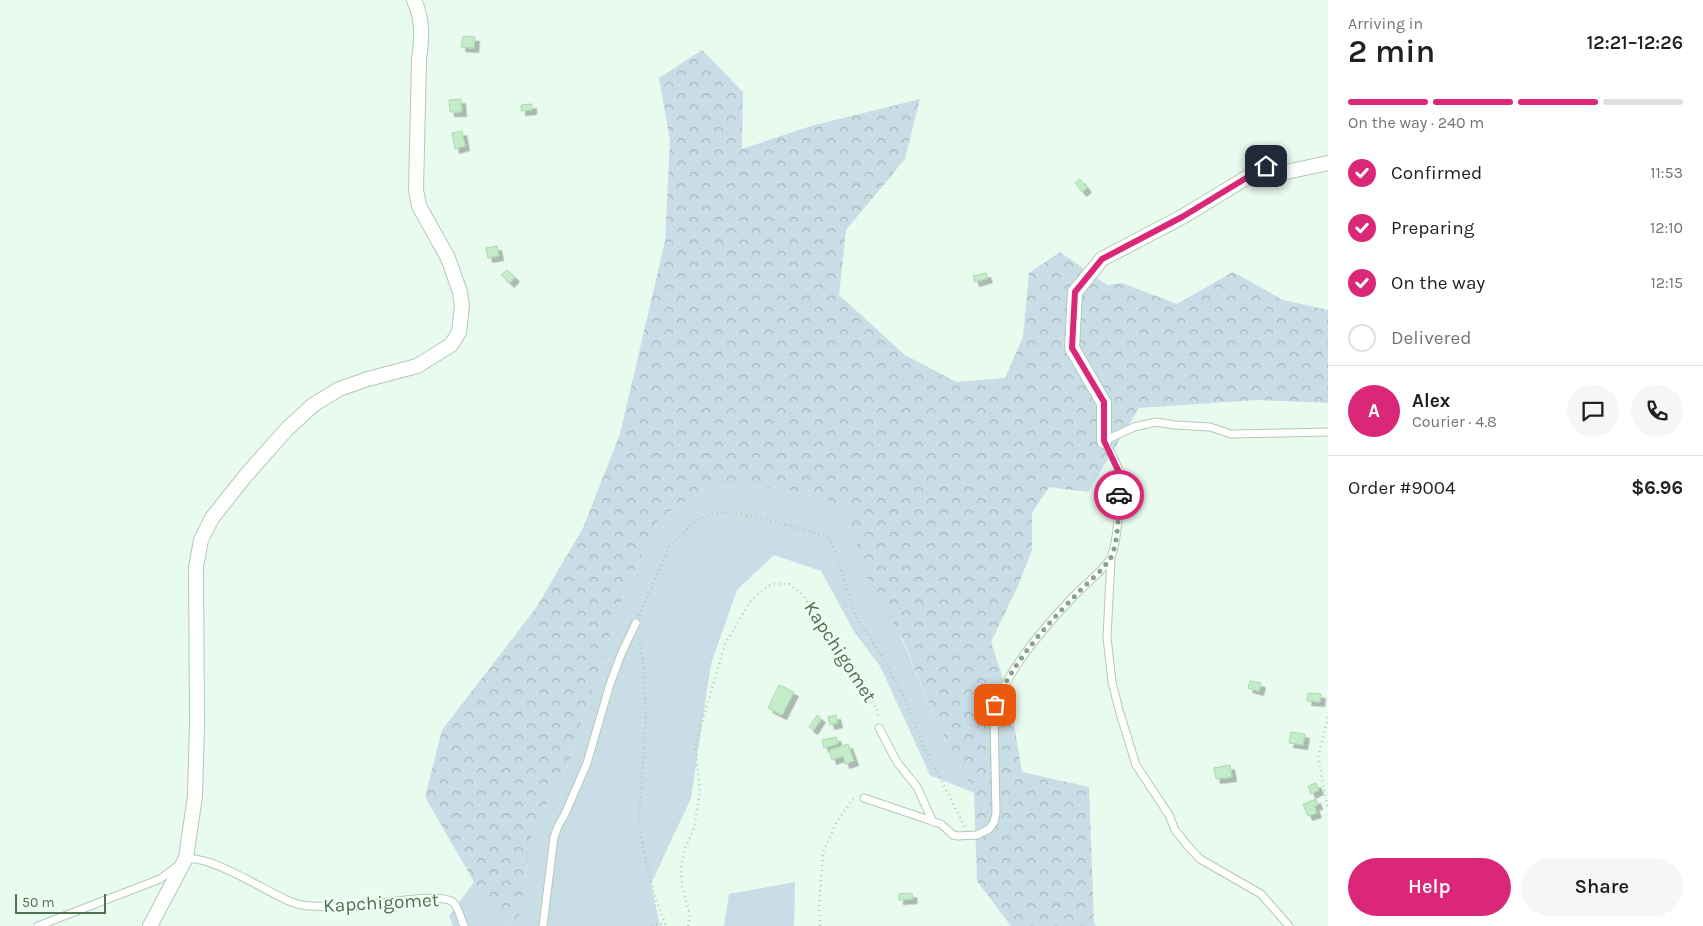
<!DOCTYPE html>
<meta charset="utf-8">
<style>
:root{--surface:#fff;--page:#f6f6f6;--text:#202124;--muted:#757577;--line:#e0e0e0;--accent:#db2777}
body{margin:0;font-family:Karla,sans-serif;background:var(--page);color:var(--text);height:100vh;display:flex;flex-direction:column;font-size:19px;white-space:nowrap}
*{box-sizing:border-box;margin:0}
p{font-size:16px;color:var(--muted)}
.icon{flex:none;width:28px;height:28px;fill:none;stroke:currentColor;stroke-width:2;stroke-linecap:round;stroke-linejoin:round}
.map{position:relative;flex:1;overflow:hidden}
.drawer{display:flex;flex-direction:column;background:var(--surface);width:375px}
.drawer>*{flex:none}
.scale{position:absolute;left:15px;bottom:12px;width:91px;box-sizing:border-box;padding-left:5px;border:2px solid #507253;border-top:0;font-size:14px;line-height:18px;white-space:nowrap;color:#507253;-webkit-text-stroke:4px #effdf4;paint-order:stroke}
.pin{position:absolute;display:grid;place-items:center;width:42px;height:42px;color:#fff;margin:-21px;border-radius:10px;box-shadow:0 2px 8px #0006}
.courier{position:absolute;display:grid;place-items:center;width:50px;height:50px;margin:-25px;border:4px solid #db2777;border-radius:50%;background:#fff;color:#222;box-shadow:0 1px 6px #0007}
.headline em{font-style:normal;font-weight:600}
.headline div{display:flex;flex-direction:column-reverse}
.headline{display:flex;align-items:center;justify-content:space-between;height:85px;padding:0 20px}
h1{font-size:32px;font-weight:600;line-height:38px}
.bar{display:grid;grid-template-columns:repeat(4,1fr);gap:8px 5px;align-content:center;height:60px;padding:0 20px}
.bar i{height:6px;border-radius:4px;background:var(--line)}
.bar .selected{background:var(--accent)}
.bar p{grid-column:span 4}
.line{display:flex;align-items:center;gap:12px;padding:0 20px;border-top:1px solid var(--line)}
.line div{flex:1}
.round{display:grid;place-items:center;flex:none;width:52px;height:52px;border-radius:26px;background:var(--page)}
ol{padding:0 20px;list-style:none}
li{display:flex;align-items:center;gap:15px;height:55px}
li p{margin-inline-start:auto}
li .icon{padding:5px;border-radius:50%;background:var(--accent);color:#fff;stroke-width:4}
li:last-child{color:var(--muted)}
li i{width:28px;height:28px;border:2px solid var(--line);border-radius:50%}
.primary-button{display:flex;gap:10px;margin-top:auto;padding:10px 20px}
.primary-button a{flex:1;height:58px;border-radius:30px;background:var(--accent);color:#fff;font-size:20px;font-weight:600;line-height:58px;text-align:center}
.primary-button a+a{background:var(--page);color:var(--text)}
main{display:flex;flex:1;min-height:0}
.map>svg:first-child{display:block}
.grass{fill:#c9dde6}
.forest{fill:url(#forest-crowns)}
.building{fill:#c4ecc9;stroke:#a7ddad;filter:url(#shadow)}
.lines{fill:none;stroke-linecap:round;stroke-linejoin:round}
.service-casing{stroke:#b0cbb5;stroke-width:9}
.minor-casing{stroke:#b0cbb5;stroke-width:16}
.path{stroke:#a7d1ac;stroke-width:2.5;stroke-dasharray:1 4;stroke-linecap:butt}
.service{stroke:#fff;stroke-width:7}
.minor{stroke:#fff;stroke-width:14}
.done{stroke:#86a28a;stroke-width:5;stroke-dasharray:0 9}
.route{stroke:#db2777;stroke-width:6}
.labels{text-anchor:middle;dominant-baseline:central;stroke-width:4;stroke-linejoin:round;paint-order:stroke}
.street-label{font-size:19px;fill:#507253;stroke:#effdf4}
</style>
<main>
<div class="map">
<svg width="1328" height="926" viewBox="0 0 1328 926">
<defs>
<pattern id="forest-crowns" width="20" height="18" patternUnits="userSpaceOnUse" patternTransform="scale(1.25)"><rect width="20" height="18" fill="#c9dde6"/><path d="M2 6a3 3 0 1 1 6 0M12 15a3 3 0 1 1 6 0" fill="none" stroke="#a6b8bd"/></pattern>
<filter id="shadow"><feDropShadow dx="4.5" dy="4.5" stdDeviation="0" flood-color="#0004"/></filter>
</defs>
<rect width="100%" height="100%" fill="#e9faef"/>
<!-- grass -->
<path class="grass" d="M711 486 782 488 846 506 936 721 974 793 930 775 880 666 855 633 821 571 774 555 737 590 711 664 691 798 651 884 660 926H518L533 828 567 767 624 595 659 518Z
M474 882 510 926H453L449 916Z
M795 882 794 926H724L729 894Z"/>
<!-- forest -->
<path class="forest" d="M702 50 743 92 742 149 811 126 920 99 905 159 846 230 839 295 905 355 956 382 1005 378 1023 337 1029 273 1060 252 1107 285 1122 283 1177 304 1233 272 1283 300 1328 310V403L1257 400 1139 408 1088 492 1049 487 1032 513V550L1017 588 991 642 1010 700 1022 772 1089 787 1094 922 1096 926H1011L977 881 974 793 936 721 903 640 867 577 846 506 782 488 711 486 659 518 624 595 567 767 533 828 518 926H510L474 882 425 797 442 730 536 608 583 528 620 434 665 241 670 141 659 78Z"/>
<!-- building -->
<path class="building" d="M463 36 475 37 474 48 461 47Z
M461 99 462 112H450L449 100Z
M532 104V110L521 111V105Z
M462 131 465 146 455 149 452 133Z
M1080 179 1087 188 1082 192 1075 183Z
M497 246 499 256 488 258 486 248Z
M507 270 515 277 510 283 501 275Z
M986 273 988 278 975 282 973 276Z
M1250 681 1261 683 1259 691 1248 688Z
M779 685 794 692 782 715 768 708Z
M1308 693 1321 694 1320 702 1307 701Z
M817 715 821 718 813 730 809 727Z
M836 715 838 723 830 725 828 717Z
M1291 732 1305 734 1303 745 1289 743Z
M836 737 838 744 824 748 822 740Z
M848 744 854 761 845 764 843 756 832 760 829 750Z
M1230 765 1232 777 1216 779 1214 768Z
M1316 783 1319 790 1311 794 1308 786Z
M1316 799 1318 805 1314 806 1317 813 1308 816 1303 804Z
M912 893 913 899 899 900V894Z"/>
<g class="lines">
<!-- service casing -->
<g class="service-casing">
<path id="service" d="M1111 558 1107 637 1112 682 1119 710 1136 765 1169 815 1175 830 1187 845 1200 859 1261 894 1289 926
M879 728 897 762 917 787 933 822
M864 798 941 824 953 835 958 836 977 835 989 829 994 822 996 813 994 717C1000 677 1047 624 1075 595 1086 583 1102 572 1110 559 1117 547 1122 490 1120 475 1119 466 1109 450 1104 441L1134 427 1156 422 1175 425 1210 427 1231 434 1328 432
M184 860C204 851 267 892 289 901 296 904 304 906 312 906 327 907 342 907 358 906 375 905 440 892 453 902 458 906 461 919 464 926
M38 926 160 879 176 867
M543 926 554 837 558 826 565 814 587 763 610 684 622 652 636 623"/>
</g>
<!-- minor casing -->
<g class="minor-casing">
<path id="minor" d="M1104 441V403L1072 348 1075 292 1102 259 1182 217 1266 166 1286 172 1328 163
M150 926 186 858 195 796 197 723 196 567 201 540 212 518 247 474 287 429 313 405 339 389 368 379 417 366 451 345 459 332 462 306 460 292 448 258 419 206 416 190 419 59C422 39 423 19 414 0"/>
</g>
<!-- path -->
<path class="path" d="M639 616 670 545 696 521 714 513 732 512 774 521 824 536 829 539 835 551 855 615 884 659 903 695 924 747 965 827
M639 638 644 666 646 716 639 820 644 854 656 900 666 926
M1328 717 1318 758 1328 809
M651 926 666 923
M688 926 690 915 682 886 681 869 684 851 694 828 700 792 695 746 725 644 750 602 764 589 772 584H789L803 595 819 620 835 652 877 708 878 719
M820 926 819 905 823 853 836 823 853 799H855"/>
<!-- service -->
<use href="#service" class="service"/>
<!-- minor -->
<use href="#minor" class="minor"/>
</g>
<g class="lines">
<!-- done -->
<path class="done" d="M995 705C1011 665 1046 625 1076 595 1087 583 1101 572 1110 559 1118 547 1119 510 1119 495"/>
<!-- route -->
<path class="route" d="M1119 495 1120 474 1104 441V402L1072 348 1075 292 1102 259 1182 217 1266 166"/>
</g>
<g class="labels">
<!-- street labels -->
<g class="street-label">
<text transform="translate(840 652) rotate(57)">Kapchigomet</text>
<text transform="translate(381 903) rotate(-3)">Kapchigomet</text>
</g>
</g>
</svg>
<div class="scale">50 m</div>
<div class="pin" style="left:995px;top:705px;background:#ea580c"><svg class="icon" aria-label="bag" viewBox="0 0 24 24"><path d="M5 8h14l-1 12H6zM9 8a3 3 0 0 1 6 0"/></svg></div>
<div class="pin" style="left:1266px;top:166px;background:#1f2937"><svg class="icon" aria-label="home" viewBox="0 0 24 24"><path d="M3 11l9-7 9 7M6 9v11h12V9"/></svg></div>
<div class="courier" style="left:1119px;top:495px"><svg class="icon" aria-label="car" viewBox="0 0 24 24"><path d="M5 17H2v-5l4-1 3-4h7l3 4 3 1v5h-3M9 17h6M6 11h13"/><circle cx="7" cy="17" r="2"/><circle cx="17" cy="17" r="2"/></svg></div>
</div>
<section class="drawer">
<div class="headline"><div><h1>2 min</h1><p>Arriving in</p></div><em>12:21–12:26</em></div>
<div class="bar"><i class="selected"></i><i class="selected"></i><i class="selected"></i><i></i><p>On the way · 240 m</p></div>
<ol>
<li><svg class="icon" aria-label="check" viewBox="0 0 24 24"><path d="M5 12l5 5 9-10"/></svg>Confirmed<p>11:53</p></li>
<li><svg class="icon" aria-label="check" viewBox="0 0 24 24"><path d="M5 12l5 5 9-10"/></svg>Preparing<p>12:10</p></li>
<li><svg class="icon" aria-label="check" viewBox="0 0 24 24"><path d="M5 12l5 5 9-10"/></svg>On the way<p>12:15</p></li>
<li><i></i>Delivered</li>
</ol>
<div class="line" style="height:90px"><b class="round" style="background:var(--accent);color:#fff">A</b><div><b>Alex</b><p>Courier · 4.8</p></div><a class="round"><svg class="icon" aria-label="chat" viewBox="0 0 24 24"><path d="M4 5h16v11H9l-5 4z"/></svg></a><a class="round"><svg class="icon" aria-label="phone" viewBox="0 0 24 24"><path d="M5 4h4l2 5-3 2q2 4 5 5l2-3 5 2v4C11 20 4 13 5 4z"/></svg></a></div>
<div class="line" style="height:65px"><div>Order #9004</div><b>$6.96</b></div>
<div class="primary-button"><a>Help</a><a>Share</a></div>
</section>
</main>
